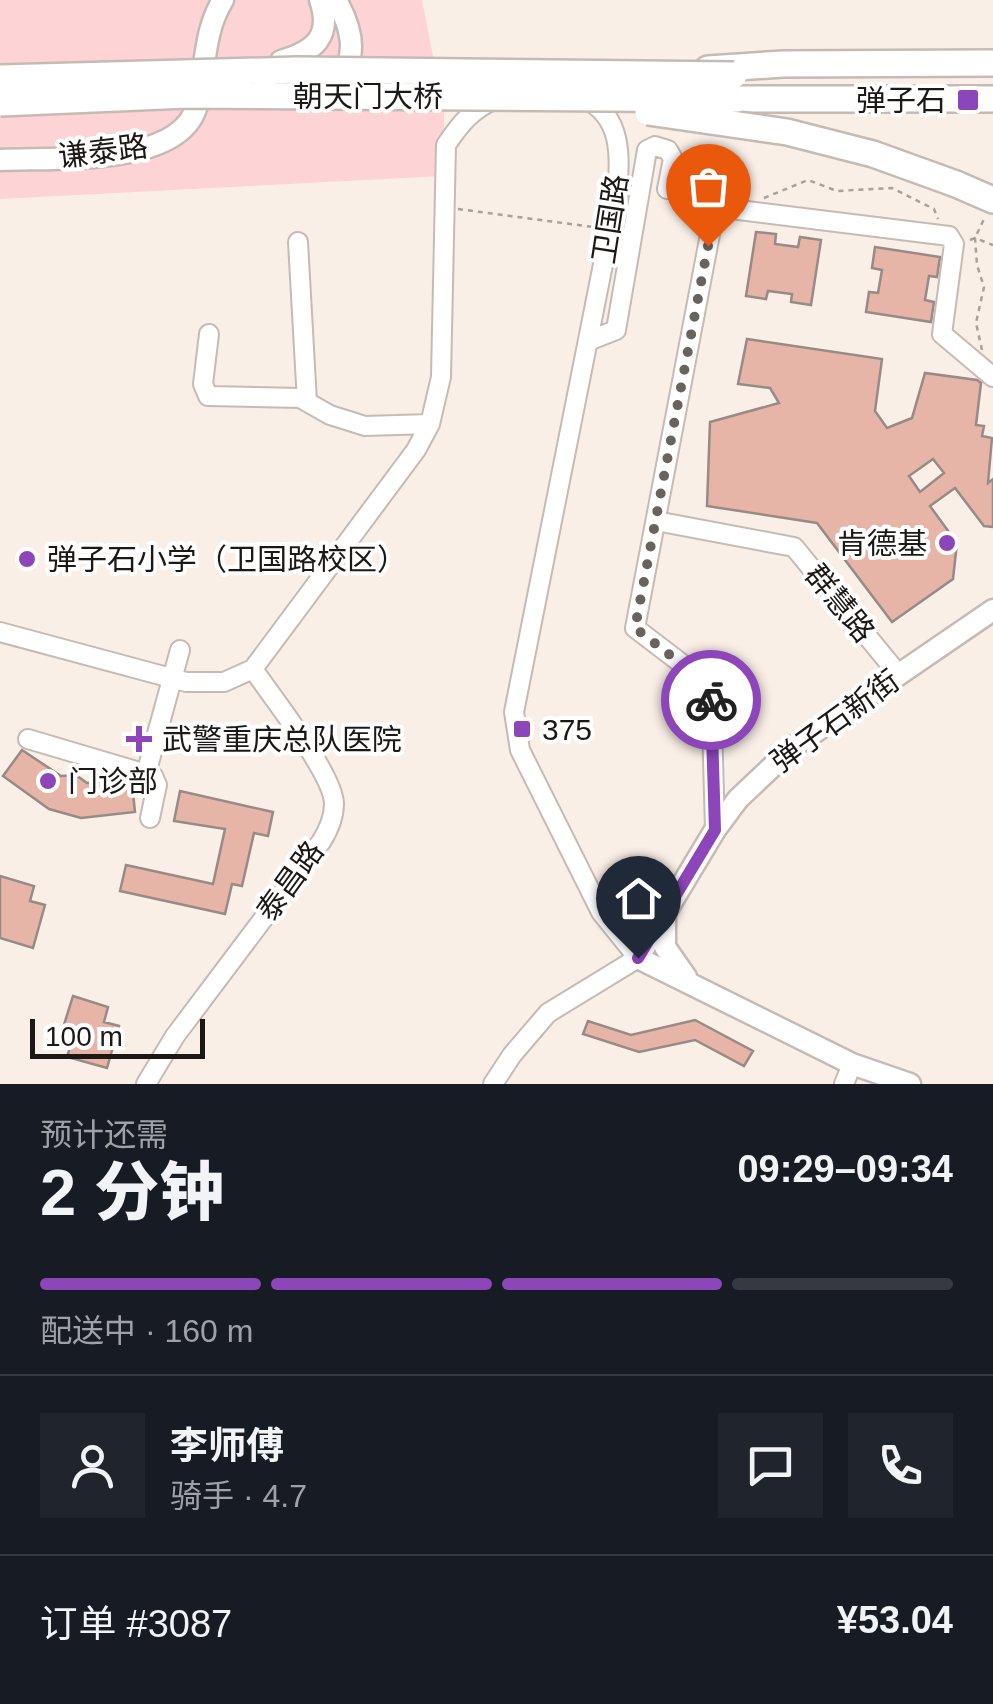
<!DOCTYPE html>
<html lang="zh">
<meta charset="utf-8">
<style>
:root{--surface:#171b24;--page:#20242c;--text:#f1f3f6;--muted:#9ea1a6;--line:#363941;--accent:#8d46b9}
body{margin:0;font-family:Arial,"Noto Sans SC",sans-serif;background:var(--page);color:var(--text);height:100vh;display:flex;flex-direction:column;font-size:38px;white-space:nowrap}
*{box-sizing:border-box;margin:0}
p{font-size:32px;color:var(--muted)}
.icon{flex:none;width:55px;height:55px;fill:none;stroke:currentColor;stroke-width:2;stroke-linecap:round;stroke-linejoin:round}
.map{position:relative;height:1084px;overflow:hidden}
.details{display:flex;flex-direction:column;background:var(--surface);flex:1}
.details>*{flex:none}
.scale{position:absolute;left:30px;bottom:25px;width:175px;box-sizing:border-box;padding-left:10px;border:5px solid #1b1815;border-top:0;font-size:28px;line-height:35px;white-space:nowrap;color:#1b1815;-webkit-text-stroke:8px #fff;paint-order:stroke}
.pin{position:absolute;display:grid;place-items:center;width:85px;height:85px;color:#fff;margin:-102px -42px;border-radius:50% 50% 50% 0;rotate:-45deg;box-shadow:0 0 10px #0007}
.pin .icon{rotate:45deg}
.courier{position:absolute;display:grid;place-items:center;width:100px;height:100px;margin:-50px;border:8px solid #8d46b9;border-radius:50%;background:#fff;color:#222;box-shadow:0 2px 12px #0007}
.summary em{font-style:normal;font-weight:800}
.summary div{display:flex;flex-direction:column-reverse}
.summary{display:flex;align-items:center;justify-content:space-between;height:170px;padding:0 40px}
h1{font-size:65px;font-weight:800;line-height:75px}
.bar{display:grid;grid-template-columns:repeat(4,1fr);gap:15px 10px;align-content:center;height:120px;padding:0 40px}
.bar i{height:12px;border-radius:8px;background:var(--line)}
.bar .on{background:var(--accent)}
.bar p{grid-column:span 4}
.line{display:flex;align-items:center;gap:25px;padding:0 40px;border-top:2px solid var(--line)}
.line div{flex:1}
.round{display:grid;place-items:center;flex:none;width:105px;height:105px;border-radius:0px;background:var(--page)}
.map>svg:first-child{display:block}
.green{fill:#fed3d5}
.building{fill:#e7b5a7;stroke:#978a87;stroke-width:2.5;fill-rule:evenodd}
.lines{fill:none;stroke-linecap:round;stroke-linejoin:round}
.minor-casing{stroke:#c6bbb4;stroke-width:22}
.major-casing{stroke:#c6bbb4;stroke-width:25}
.highway-casing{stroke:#c6bbb4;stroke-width:30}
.path{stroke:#a8a09a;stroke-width:2.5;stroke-dasharray:5 5;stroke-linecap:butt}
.minor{stroke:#fff;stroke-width:18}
.major{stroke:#fff;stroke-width:20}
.highway{stroke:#fff;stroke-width:25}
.rail{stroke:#5f5a55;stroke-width:4}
.highway-bridge-casing{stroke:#c6bbb4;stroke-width:30;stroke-linecap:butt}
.highway-bridge{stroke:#fff;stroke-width:25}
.done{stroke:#69635e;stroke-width:10;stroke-dasharray:0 18}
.route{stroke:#8d46b9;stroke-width:12}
.poi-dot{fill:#8d46b9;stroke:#fff;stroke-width:4}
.labels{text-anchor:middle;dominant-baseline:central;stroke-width:8;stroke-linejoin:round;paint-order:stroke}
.street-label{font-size:30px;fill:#1b1815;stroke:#fff}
.poi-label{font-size:30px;fill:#1b1815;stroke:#fff;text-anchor:start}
</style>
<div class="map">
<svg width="993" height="1084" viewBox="0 0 993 1084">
<rect width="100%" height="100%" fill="#faefe7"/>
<!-- green -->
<path class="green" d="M0 0H422L444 112 443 176 0 199Z"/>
<!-- building -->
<path class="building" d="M756 232 776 234 775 244 798 247 800 237 821 240 811 305 791 302 792 294 768 291 766 299 746 296Z
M875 247 940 257 937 277 929 276 925 300 934 302 931 322 866 312 869 292 878 293 882 270 872 268Z
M747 339 882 359 875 411 887 428 912 418 925 373 977 380 981 383 976 425 984 426 982 436 992 438 988 483 993 479V527L984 526 955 488 930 506 957 543 953 579 892 622 817 523 707 506 710 422 779 403 770 388 738 384ZM933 459 944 473 920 492 909 476Z
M22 750 61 776 76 775 87 783 122 780 132 783 135 812 81 818 49 809 3 776Z
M180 791 273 812 268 836 254 833 242 886 232 884 225 914 120 891 126 865 213 884 225 829 174 821Z
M0 876 34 886 30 901 45 905 33 948 0 938Z
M73 996 108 1007 104 1022 119 1026 107 1068 67 1057 74 1034 62 1031Z
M695 1020 753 1051 744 1066 695 1040 639 1052 583 1034 588 1021 631 1035Z"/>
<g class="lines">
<!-- minor casing -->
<g class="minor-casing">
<path id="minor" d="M715 207 949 236 954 244 942 334 993 377
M298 242 307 402
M209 334 203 384 208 396 300 398 330 415 365 426 430 424
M588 341 616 330 647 150 655 146 668 150 673 159 667 189
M656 521 794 547 899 675
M0 632 186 682H224L253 669 416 450 430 424 441 377 446 145C460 124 472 109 496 99
M28 739 153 776 157 785 150 818
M146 774 180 650
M715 830 711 686 635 628 724 161
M146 1084 175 1036 321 842C328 831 334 818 334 804 334 775 272 697 253 669
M493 1084 512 1055 548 1013 638 958 601 912 520 750 514 712 617 194C620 157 623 117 585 99
M844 1084 852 1064"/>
</g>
<!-- major casing -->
<g class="major-casing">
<path id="major" d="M336 0C351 26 360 56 337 81
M281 61C313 52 333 37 320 0
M0 160C52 157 181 168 197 105 206 69 203 32 223 0
M665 919V947L686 977
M910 1084 852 1064 638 958 715 830 738 799 793 747 993 610"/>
</g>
<!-- highway casing -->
<g class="highway-casing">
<path id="highway" d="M708 69 783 64 993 63
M737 99H993
M956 184 993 200"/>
</g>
<!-- path -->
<path class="path" d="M683 195 703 202
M764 198 808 180 837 191 892 188 934 209 938 219
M458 209 593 227
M970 240 975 238 984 219
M982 350 976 323 984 287 977 265 975 238 993 245"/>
<!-- minor -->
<use href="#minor" class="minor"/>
<!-- major -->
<use href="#major" class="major"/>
<!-- highway -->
<use href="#highway" class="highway"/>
<!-- rail -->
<path class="rail" d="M0 100 177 91"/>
<!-- highway-bridge casing -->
<g class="highway-bridge-casing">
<path id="highway-bridge" d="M0 78 297 70 734 75
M0 103 187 95 737 99
M648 112 787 132 873 154 956 184"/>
</g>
<!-- highway-bridge -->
<use href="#highway-bridge" class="highway-bridge"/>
</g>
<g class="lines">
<!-- done -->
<path class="done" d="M708 246 635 628 710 686 711 700"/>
<!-- route -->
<path class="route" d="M638 958 715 830 711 700"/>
</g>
<!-- markers -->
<g class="poi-dot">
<rect x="956" y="88" width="24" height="24" rx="5"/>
<circle cx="947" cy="543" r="10"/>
<circle cx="27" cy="559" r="10"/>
<rect x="512" y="719" width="20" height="20" rx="5"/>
<path d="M134 724h10v10h10v10h-10v10h-10v-10h-10v-10h10z"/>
<circle cx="48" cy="781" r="10"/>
</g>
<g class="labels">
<!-- street labels -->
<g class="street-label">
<text x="368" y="96">朝天门大桥</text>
<text transform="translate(103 151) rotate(-7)">谦泰路</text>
<text transform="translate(610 219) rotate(-81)">卫国路</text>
<text transform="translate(840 603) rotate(51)">群慧路</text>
<text transform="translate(835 721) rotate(-36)">弹子石新街</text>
<text transform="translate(290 881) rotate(-54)">泰昌路</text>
</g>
<!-- poi labels -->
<g class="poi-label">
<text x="946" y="100" text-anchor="end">弹子石</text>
<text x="927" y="543" text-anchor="end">肯德基</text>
<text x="47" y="559">弹子石小学（卫国路校区）</text>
<text x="542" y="729">375</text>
<text x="162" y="739">武警重庆总队医院</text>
<text x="68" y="781">门诊部</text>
</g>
</g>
</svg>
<div class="scale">100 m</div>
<div class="pin" style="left:708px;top:246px;background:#ea580c"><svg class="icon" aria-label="bag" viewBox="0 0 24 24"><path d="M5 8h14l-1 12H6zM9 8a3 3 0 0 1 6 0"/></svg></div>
<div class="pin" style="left:638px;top:958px;background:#1f2937"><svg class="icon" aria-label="home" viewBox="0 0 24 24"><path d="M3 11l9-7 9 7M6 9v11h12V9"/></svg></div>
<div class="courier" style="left:711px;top:700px"><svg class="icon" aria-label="bike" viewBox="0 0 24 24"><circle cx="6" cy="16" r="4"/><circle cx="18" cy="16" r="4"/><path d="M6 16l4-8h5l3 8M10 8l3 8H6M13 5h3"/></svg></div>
</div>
<section class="details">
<div class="summary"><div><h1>2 分钟</h1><p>预计还需</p></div><em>09:29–09:34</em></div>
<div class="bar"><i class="on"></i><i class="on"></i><i class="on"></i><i></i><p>配送中 · 160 m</p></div>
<div class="line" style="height:180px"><a class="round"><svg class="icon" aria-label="person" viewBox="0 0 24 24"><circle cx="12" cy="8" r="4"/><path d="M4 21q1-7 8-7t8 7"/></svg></a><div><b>李师傅</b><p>骑手 · 4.7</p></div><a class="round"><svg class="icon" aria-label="chat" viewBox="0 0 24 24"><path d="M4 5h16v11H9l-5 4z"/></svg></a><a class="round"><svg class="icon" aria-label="phone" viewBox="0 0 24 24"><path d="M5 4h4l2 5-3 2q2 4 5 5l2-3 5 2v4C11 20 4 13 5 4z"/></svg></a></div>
<div class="line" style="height:130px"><div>订单 #3087</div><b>¥53.04</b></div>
</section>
